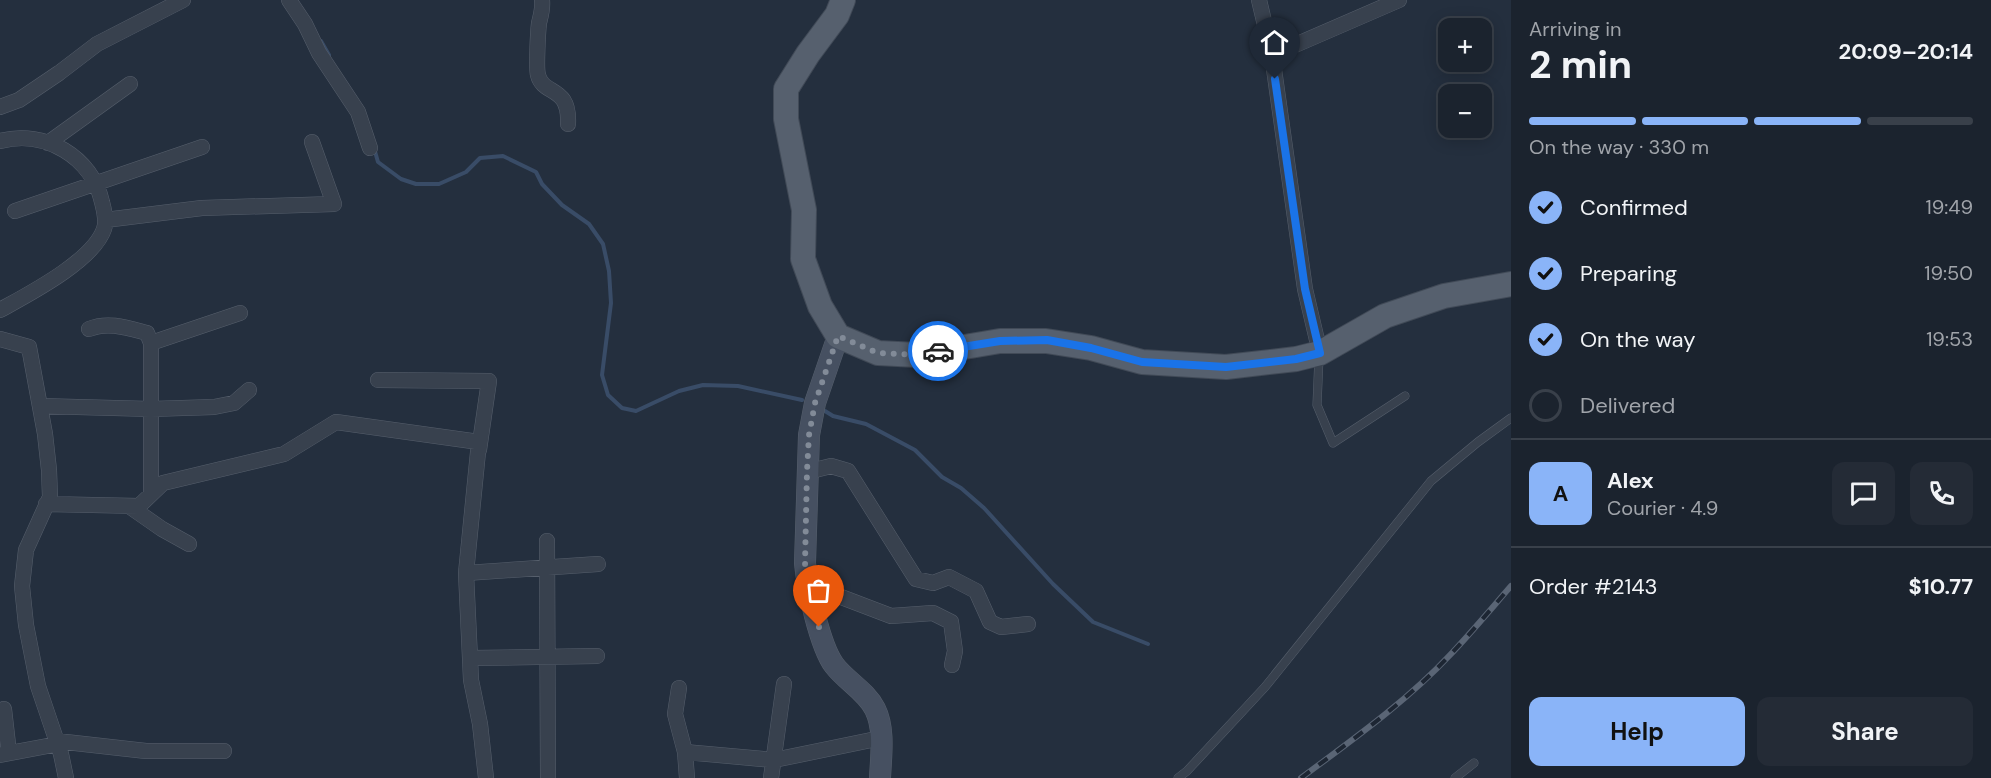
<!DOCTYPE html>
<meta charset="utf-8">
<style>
:root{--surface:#1b232e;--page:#242b36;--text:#f1f3f6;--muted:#a0a4aa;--line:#39404a;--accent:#8ab4f8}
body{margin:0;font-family:"DM Sans",sans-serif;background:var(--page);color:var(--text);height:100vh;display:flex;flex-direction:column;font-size:22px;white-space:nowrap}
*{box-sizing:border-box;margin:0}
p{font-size:20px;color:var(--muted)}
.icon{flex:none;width:33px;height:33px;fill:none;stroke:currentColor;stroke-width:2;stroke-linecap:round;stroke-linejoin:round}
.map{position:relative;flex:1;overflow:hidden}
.details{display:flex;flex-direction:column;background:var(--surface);width:480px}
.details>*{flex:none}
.buttons{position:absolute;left:1438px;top:18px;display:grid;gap:12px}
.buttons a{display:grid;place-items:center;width:54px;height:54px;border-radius:12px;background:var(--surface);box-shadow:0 3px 15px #0003,0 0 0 2px var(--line);font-size:30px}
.pin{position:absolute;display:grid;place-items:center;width:51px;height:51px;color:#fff;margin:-62px -26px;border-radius:50% 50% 50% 0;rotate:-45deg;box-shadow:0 0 6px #0007}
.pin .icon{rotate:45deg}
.courier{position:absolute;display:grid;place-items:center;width:60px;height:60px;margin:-30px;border:4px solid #1a73e8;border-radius:50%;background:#fff;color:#222;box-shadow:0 2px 8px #0007}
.head em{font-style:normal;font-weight:700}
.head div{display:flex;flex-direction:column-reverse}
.head{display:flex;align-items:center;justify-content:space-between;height:102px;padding:0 18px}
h1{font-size:39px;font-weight:700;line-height:45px}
.bar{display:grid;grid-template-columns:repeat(4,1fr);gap:9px 6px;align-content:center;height:72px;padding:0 18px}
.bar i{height:8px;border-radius:4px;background:var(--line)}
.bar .selected{background:var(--accent)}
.bar p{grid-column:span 4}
.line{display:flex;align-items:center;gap:15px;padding:0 18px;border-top:2px solid var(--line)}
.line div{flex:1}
.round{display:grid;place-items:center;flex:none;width:63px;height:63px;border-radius:12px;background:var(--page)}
ol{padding:0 18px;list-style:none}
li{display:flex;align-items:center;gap:18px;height:66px}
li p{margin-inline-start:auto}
li .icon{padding:6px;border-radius:50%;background:var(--accent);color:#111;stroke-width:4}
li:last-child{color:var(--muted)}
li i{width:33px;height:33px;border:3px solid var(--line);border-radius:50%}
.button{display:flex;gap:12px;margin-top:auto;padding:12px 18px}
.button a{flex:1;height:69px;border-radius:12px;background:var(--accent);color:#111;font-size:24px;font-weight:700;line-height:69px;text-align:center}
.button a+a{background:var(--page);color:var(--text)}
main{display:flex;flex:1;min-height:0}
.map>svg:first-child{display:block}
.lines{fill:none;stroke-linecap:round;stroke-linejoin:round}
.stream{stroke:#394c67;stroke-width:4}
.service-casing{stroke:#565f6c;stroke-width:9}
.minor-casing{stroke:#565f6c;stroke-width:16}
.secondary-casing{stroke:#565f6c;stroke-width:22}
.primary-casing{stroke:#414a57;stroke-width:26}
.service{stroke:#38414e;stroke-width:8}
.minor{stroke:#38414e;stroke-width:15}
.secondary{stroke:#465061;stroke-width:21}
.primary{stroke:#56606e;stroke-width:24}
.rail-casing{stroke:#5a6575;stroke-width:6}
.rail{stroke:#1d2633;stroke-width:4;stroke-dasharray:11;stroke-linecap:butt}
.done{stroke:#828b98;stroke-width:6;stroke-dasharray:0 10.8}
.route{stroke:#1a73e8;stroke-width:8}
</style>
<main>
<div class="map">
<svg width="1511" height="778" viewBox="0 0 1511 778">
<rect width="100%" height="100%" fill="#242f3e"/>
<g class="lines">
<!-- stream -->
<path class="stream" d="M321 41 329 55
M374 148 378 162 401 179 416 184H439L466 172 480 158 503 156 536 172 542 184 562 205 589 224 603 244 609 271 611 303 602 375 608 395 622 408 636 411 679 391 703 385 738 386 802 400
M825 411 833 416 866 424 915 450 942 477 961 488 984 508 1053 584 1093 622 1148 644"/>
<!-- service casing -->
<g class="service-casing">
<path id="service" d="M1319 357 1317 405 1333 443 1405 396
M1178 778 1187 771 1265 687 1431 481 1478 442 1511 418
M1455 778 1474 763"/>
</g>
<!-- minor casing -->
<g class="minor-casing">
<path id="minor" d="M289 0 305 24 319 53 358 112 370 148
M542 0C543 9 541 15 539 23 538 32 536 68 538 75 543 96 570 85 568 124
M1259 0 1272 55 1305 289 1320 353
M1272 55 1399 0
M0 107 19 100 59 73 97 44 183 0
M0 141C45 129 92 157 102 202 104 210 107 221 104 229 93 261 29 294 0 310
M48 143 130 84
M15 211 202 147
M105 220 202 208 334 204 312 142
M89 329C108 321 128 328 147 333L151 343V494
M0 339 29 347 45 434 49 470 50 497 26 550 22 586 26 625 38 686 61 754 66 778
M151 343 240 313
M378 380 489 381 479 450
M40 406 151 409 214 407 234 403 249 390
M807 472 831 466 848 471 916 579 933 583 949 577 976 591 990 622 1001 627 1028 624
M46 504 139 506 163 483 284 454 336 422 479 442 466 573 471 680 480 724 486 778
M129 506 162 529 189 544
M547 541 548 778
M466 573 598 564
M807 584 891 616 933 613 951 622 955 651 952 665
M471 658 597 656
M679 688 675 714 685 752 687 778
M4 709 9 753
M57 741 146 751H224
M685 752 774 760 881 738
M0 755 58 744
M771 778 784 684"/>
</g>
<!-- secondary casing -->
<g class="secondary-casing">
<path id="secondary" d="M838 336 815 403 809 435 805 563C807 587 820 646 834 665 846 681 866 691 875 709 885 729 881 756 880 778"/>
</g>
<!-- primary casing -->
<g class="primary-casing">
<path id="primary" d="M843 0 837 15 808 54 786 89V119L804 210 803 259 820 306 838 336 878 353 917 355 1000 341H1046L1091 348 1142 362 1226 367 1296 359 1320 353 1385 316 1444 296 1511 284"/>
</g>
<!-- service -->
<use href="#service" class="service"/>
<!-- minor -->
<use href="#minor" class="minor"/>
<!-- secondary -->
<use href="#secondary" class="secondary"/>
<!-- primary -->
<use href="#primary" class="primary"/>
<!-- rail casing -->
<g class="rail-casing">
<path id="rail" d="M1301 778C1352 740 1406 702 1450 655 1471 633 1491 609 1511 586"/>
</g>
<!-- rail -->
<use href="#rail" class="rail"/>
</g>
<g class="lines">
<!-- done -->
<path class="done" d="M819 627 807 584 805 563 807 471 809 435 815 403 838 336 878 353 917 355 938 351"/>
<!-- route -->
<path class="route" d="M938 351 1000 341 1047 340 1091 348 1142 362 1226 367 1296 359 1320 353 1305 289 1275 79"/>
</g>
</svg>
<div class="buttons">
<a>+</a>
<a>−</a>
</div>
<div class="pin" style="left:819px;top:627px;background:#ea580c"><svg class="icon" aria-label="bag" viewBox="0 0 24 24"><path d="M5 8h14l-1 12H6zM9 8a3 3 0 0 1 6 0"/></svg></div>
<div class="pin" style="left:1275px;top:79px;background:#1f2937"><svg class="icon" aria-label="home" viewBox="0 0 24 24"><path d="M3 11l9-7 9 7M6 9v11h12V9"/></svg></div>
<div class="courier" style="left:938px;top:351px"><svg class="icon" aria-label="car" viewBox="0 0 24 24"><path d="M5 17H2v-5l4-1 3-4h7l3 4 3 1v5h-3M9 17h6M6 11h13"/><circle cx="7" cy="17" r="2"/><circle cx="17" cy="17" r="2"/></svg></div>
</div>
<section class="details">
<div class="head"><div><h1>2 min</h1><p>Arriving in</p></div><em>20:09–20:14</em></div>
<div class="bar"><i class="selected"></i><i class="selected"></i><i class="selected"></i><i></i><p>On the way · 330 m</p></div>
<ol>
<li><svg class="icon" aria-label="check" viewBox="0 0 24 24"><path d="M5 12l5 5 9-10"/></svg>Confirmed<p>19:49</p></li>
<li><svg class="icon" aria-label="check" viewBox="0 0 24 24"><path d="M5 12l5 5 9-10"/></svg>Preparing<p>19:50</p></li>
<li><svg class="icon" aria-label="check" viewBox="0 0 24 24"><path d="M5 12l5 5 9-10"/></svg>On the way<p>19:53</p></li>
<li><i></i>Delivered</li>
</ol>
<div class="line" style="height:108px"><b class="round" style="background:var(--accent);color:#111">A</b><div><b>Alex</b><p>Courier · 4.9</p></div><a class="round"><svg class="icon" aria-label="chat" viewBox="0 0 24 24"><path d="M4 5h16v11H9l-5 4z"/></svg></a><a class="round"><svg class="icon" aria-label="phone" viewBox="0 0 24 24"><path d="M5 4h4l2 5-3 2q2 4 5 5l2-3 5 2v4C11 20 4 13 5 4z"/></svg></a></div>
<div class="line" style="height:78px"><div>Order #2143</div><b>$10.77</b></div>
<div class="button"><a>Help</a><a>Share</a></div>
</section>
</main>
